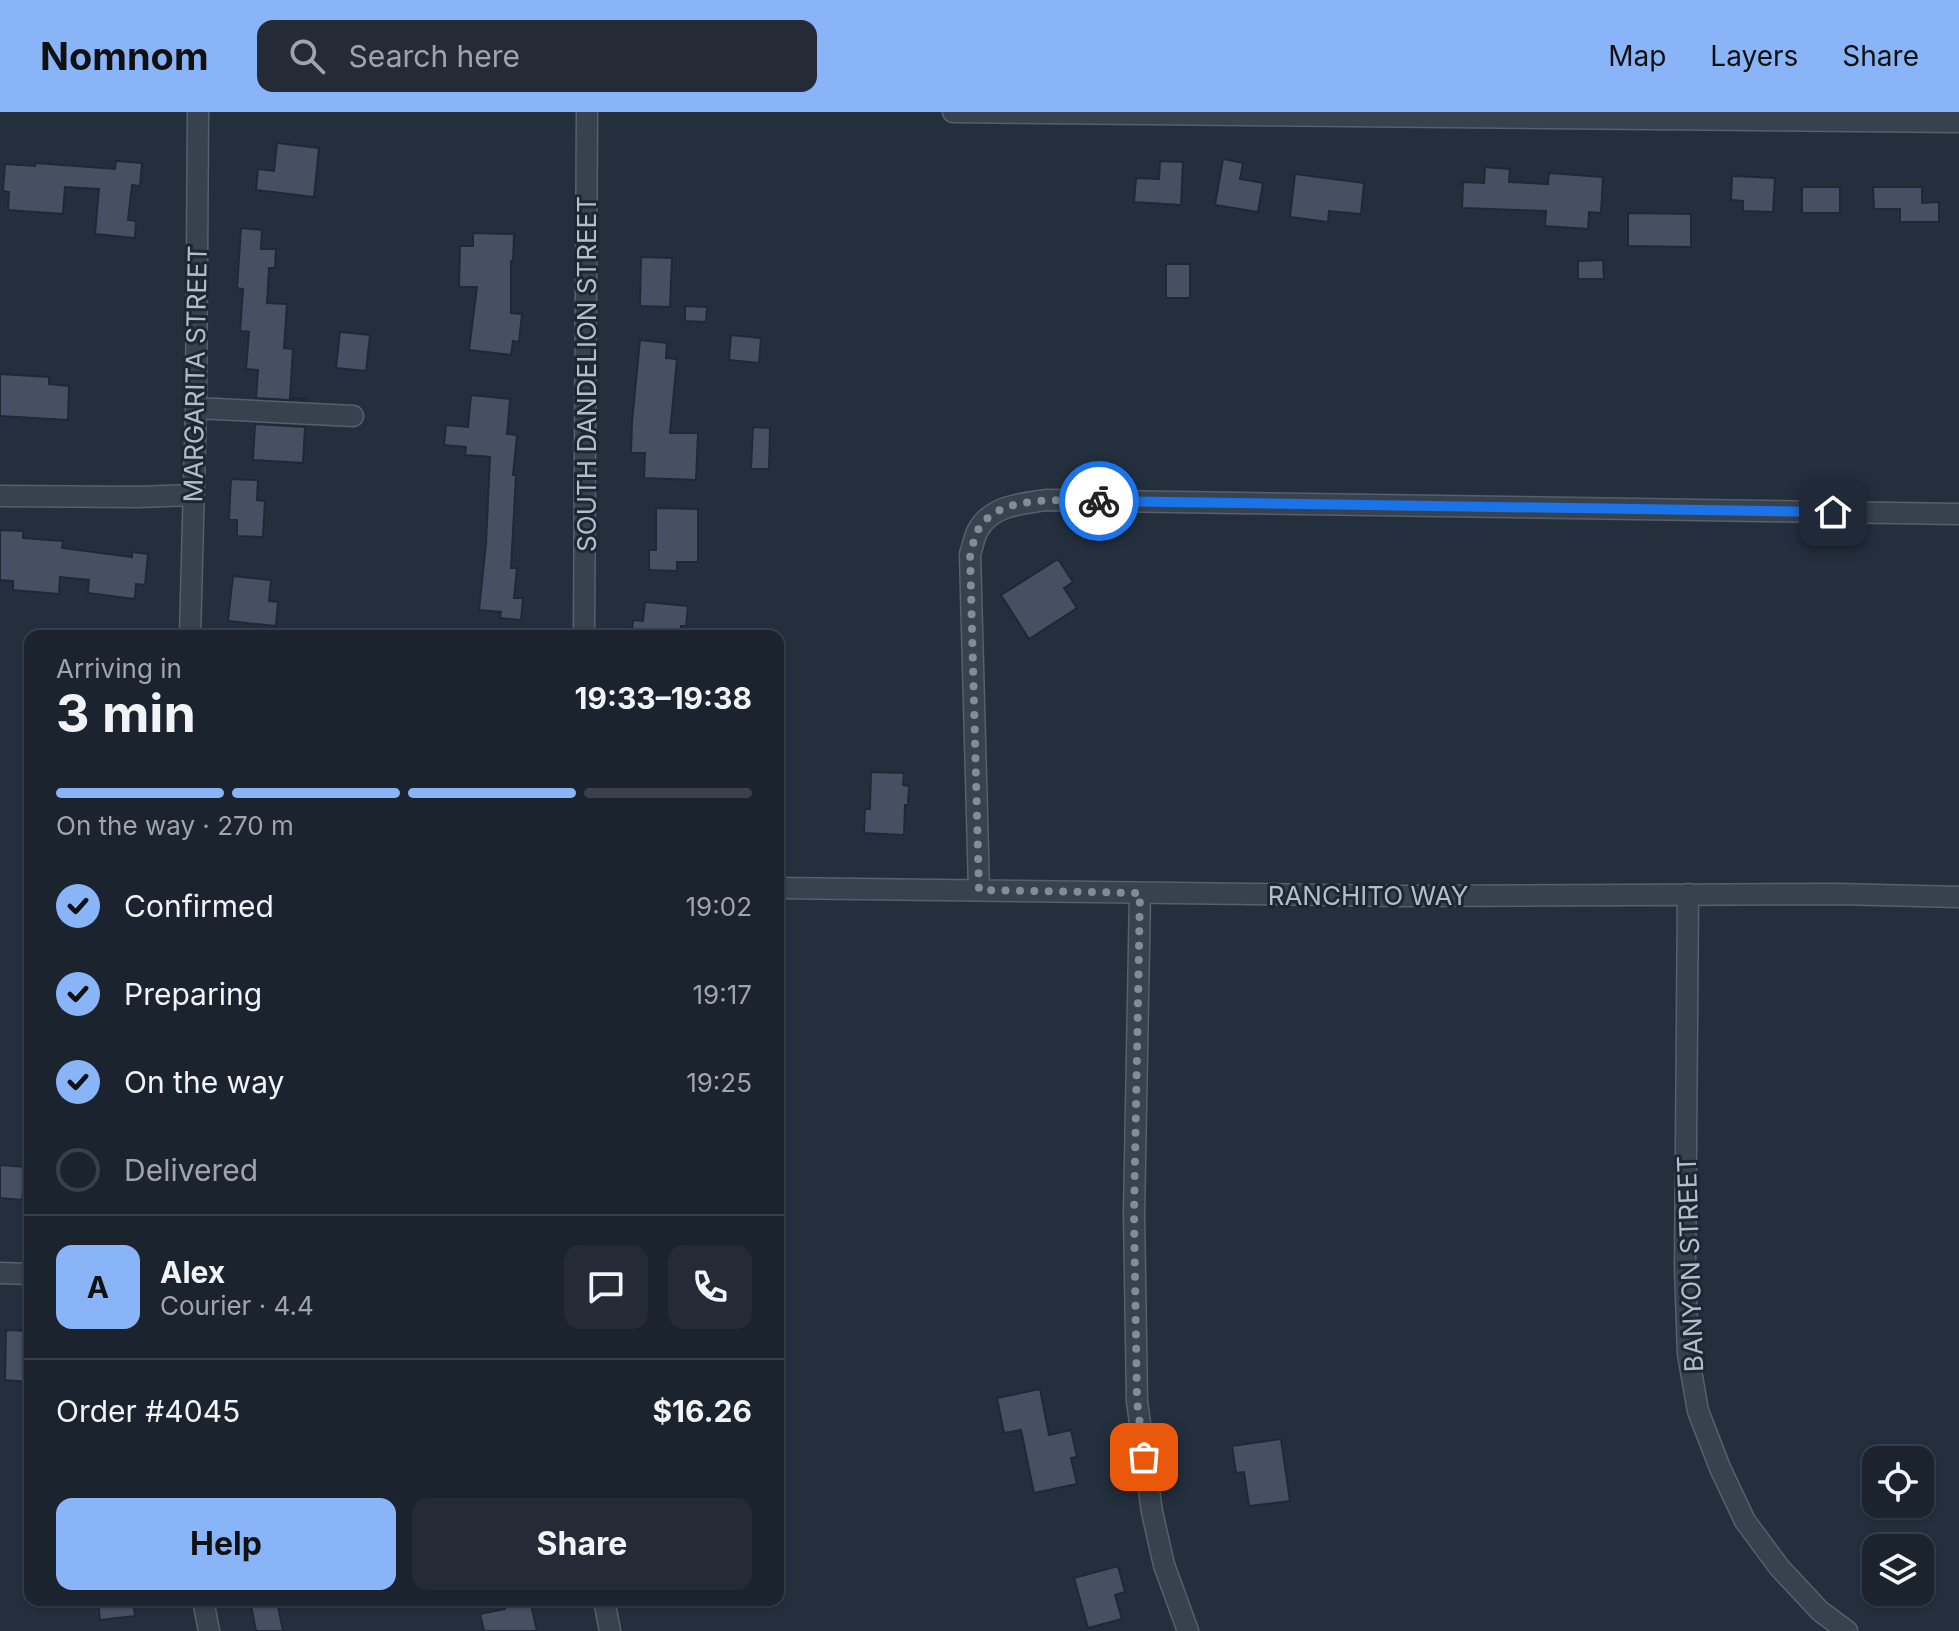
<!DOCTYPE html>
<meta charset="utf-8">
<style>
:root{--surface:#1b232e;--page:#242b36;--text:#f1f3f6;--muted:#a0a4aa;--line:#39404a;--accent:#8ab4f8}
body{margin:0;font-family:Inter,sans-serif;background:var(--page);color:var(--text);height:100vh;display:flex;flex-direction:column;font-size:30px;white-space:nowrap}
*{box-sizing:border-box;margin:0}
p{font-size:26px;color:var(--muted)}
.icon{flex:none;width:44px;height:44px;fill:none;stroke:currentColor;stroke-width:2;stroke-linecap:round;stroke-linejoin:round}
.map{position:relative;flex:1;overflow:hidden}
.details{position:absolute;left:24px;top:518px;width:760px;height:976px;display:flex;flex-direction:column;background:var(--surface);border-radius:16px;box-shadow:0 2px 6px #0004,0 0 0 2px var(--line)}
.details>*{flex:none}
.buttons{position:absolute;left:1862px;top:1334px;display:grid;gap:16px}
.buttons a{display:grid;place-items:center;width:72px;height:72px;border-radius:16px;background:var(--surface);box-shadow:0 2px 6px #0004,0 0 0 2px var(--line);font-size:40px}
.pin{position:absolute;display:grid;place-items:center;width:68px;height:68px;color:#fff;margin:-34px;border-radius:16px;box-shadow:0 4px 12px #0006}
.courier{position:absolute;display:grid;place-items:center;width:80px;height:80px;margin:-40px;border:6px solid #1a73e8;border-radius:50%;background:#fff;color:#222;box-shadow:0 2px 10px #0007}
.summary em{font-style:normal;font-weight:700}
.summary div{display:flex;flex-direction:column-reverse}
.summary{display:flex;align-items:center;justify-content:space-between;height:136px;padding:0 32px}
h1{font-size:52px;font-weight:700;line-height:60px}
.bar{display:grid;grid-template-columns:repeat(4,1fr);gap:12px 8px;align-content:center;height:96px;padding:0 32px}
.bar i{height:10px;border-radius:6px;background:var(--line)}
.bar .current{background:var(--accent)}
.bar p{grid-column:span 4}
.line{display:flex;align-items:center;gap:20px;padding:0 32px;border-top:2px solid var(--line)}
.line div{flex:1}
.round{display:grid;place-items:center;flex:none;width:84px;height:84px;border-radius:16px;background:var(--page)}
ol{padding:0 32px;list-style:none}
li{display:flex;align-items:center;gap:24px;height:88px}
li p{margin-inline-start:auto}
li .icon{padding:8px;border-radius:50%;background:var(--accent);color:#111;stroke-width:4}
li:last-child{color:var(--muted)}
li i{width:44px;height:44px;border:4px solid var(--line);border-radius:50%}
.primary-button{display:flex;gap:16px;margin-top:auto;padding:16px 32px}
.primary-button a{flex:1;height:92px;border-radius:16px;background:var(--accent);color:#111;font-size:32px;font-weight:700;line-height:92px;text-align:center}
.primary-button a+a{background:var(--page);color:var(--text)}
header{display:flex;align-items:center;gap:48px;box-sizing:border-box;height:112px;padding:0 40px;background:var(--accent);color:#111}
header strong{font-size:38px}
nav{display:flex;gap:44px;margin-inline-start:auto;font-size:28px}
.search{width:560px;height:72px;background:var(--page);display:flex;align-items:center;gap:20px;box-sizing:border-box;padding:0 28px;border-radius:16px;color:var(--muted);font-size:30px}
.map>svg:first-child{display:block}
.building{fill:#455162;stroke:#1f2835;stroke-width:2}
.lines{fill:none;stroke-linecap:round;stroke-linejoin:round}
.minor-casing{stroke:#565f6c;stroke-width:23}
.minor{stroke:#38414e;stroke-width:20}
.done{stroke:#828b98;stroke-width:8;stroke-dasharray:0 14.4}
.route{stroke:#1a73e8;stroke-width:10}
.labels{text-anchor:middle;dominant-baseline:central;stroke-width:6;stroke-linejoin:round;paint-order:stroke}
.street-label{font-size:26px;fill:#b4bcc9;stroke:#1d2633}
</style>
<header>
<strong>Nomnom</strong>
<div class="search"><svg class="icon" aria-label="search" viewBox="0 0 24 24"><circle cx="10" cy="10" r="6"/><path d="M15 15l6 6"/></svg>Search here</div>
<nav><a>Map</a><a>Layers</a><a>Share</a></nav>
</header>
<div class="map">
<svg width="1959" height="1519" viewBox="0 0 1959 1519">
<rect width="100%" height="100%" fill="#242f3e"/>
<!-- building -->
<path class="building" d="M277 31 319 36 314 85 256 78 258 57 274 59Z
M1223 47 1243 51 1240 67 1263 71 1258 100 1215 93Z
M116 49 142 51 140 74 132 73 128 108 136 109 135 126 95 122 99 77 65 75 63 102 8 98 9 80 3 79 5 52 35 54V51L115 57Z
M1160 49 1183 50 1181 93 1134 90 1136 66 1159 67Z
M1485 55 1510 57 1509 70 1548 72 1549 61 1603 65 1601 101 1589 100 1588 117 1545 114 1546 99 1462 96 1463 70 1484 71Z
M1295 62 1364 71 1361 102 1329 99 1328 110 1290 105Z
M1732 64 1775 66 1773 100 1743 99V89L1731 88Z
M1802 75H1840V101H1802Z
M1873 75H1922V91L1939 90V110H1900V97H1874Z
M1628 101 1691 102V135L1628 134Z
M241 116 262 118 261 137H276L275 156H269L267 191 287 192 284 236 293 237 290 286 306 287V289L256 286 258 258 246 257 249 220 240 219 243 177 237 176Z
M473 121 514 122 513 149H511V201L522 202 519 230 513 229 511 243 469 238 477 175H459L460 134H473Z
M641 145 672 146 670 195 640 194Z
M1603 148 1604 167H1578V149Z
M1166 152H1190V186H1166Z
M685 194 707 195 706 210 685 209Z
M340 220 370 223 366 259 336 256Z
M731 223 761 226 759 251 729 248Z
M640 228 667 231 666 246 677 247 670 321H698L696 368 644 366 645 341H631L632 310Z
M0 262 49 265V272L69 274 68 308 0 304Z
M471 283 510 287 507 322 517 323 513 363H516L511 456H517L514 486H523L521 508 500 506 501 500 479 498 486 432 490 345 465 343 466 335 444 333 446 313 468 315Z
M255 312 305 315 303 351 253 348Z
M753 315 770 316 769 357H751Z
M231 367 258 368 257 388 265 389 263 425 237 424V408H229Z
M656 396 698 397V450H677V459L649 458V438H656Z
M0 418 23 419V426L63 429 62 436 132 445V440L148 442 145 473 136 472 135 487 88 481 89 468 60 465 59 482 13 478V469L0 468Z
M1058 447 1073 470 1064 476 1077 496 1029 527 1001 483Z
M233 464 271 468 269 489 278 490 276 514 228 509Z
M645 490 688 494 686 514H681L680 524H631L633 508 643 509Z
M871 660 904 661 903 673 909 674 908 693H905L904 723 864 721 865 697H870Z
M0 1053 26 1055 22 1088 0 1086Z
M6 1218 30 1219V1270L5 1268Z
M1040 1277 1049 1323 1071 1318 1077 1345 1071 1346 1077 1372 1034 1381 1021 1318 1004 1321 997 1286Z
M1281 1327 1290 1389 1249 1394 1244 1360 1236 1361 1232 1334Z
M1118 1454 1125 1480 1115 1483 1122 1507 1088 1516 1074 1466Z
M98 1488H133L135 1504 100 1508Z
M250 1488H271L273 1495 278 1494 283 1519H256Z
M503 1488H530L537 1519H484L480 1502 505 1497Z"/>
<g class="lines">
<!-- minor casing -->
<g class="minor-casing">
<path id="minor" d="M953 0 1959 10
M196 296 353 304
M0 384 138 385 193 383
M190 524 196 296 198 0
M584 524 587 0
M778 776 1399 784 1838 782 1959 785
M979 778 970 442C973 434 974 425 978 418 992 393 1021 392 1046 388L1959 402
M1140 781 1134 1102 1137 1289 1152 1400 1164 1453 1188 1519
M1688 782 1685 1157 1688 1242 1698 1299 1720 1356 1745 1409 1779 1455 1820 1499 1847 1519
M0 1161 30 1162
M203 1488 209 1519
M604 1488 610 1519"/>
</g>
<!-- minor -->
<use href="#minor" class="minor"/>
</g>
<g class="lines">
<!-- done -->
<path class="done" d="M1099 389C1064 389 998 381 978 418 974 425 973 434 970 442L979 778 1140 781 1134 1102 1137 1289 1144 1345"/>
<!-- route -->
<path class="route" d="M1099 389 1833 400"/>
</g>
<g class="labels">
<!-- street labels -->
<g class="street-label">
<text transform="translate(195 262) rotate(-89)">MARGARITA STREET</text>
<text transform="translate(586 262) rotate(-90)">SOUTH DANDELION STREET</text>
<text x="1368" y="783">RANCHITO WAY</text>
<text transform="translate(1690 1152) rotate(-92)">BANYON STREET</text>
</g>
</g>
</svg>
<div class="buttons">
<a><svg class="icon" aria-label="locate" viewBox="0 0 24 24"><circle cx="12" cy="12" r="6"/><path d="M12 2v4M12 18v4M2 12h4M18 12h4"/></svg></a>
<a><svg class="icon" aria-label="layers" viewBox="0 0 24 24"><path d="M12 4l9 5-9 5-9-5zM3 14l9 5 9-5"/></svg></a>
</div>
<div class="pin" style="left:1144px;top:1345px;background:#ea580c"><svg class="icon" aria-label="bag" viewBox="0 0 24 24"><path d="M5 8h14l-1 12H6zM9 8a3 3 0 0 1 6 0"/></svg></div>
<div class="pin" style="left:1833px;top:400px;background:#1f2937"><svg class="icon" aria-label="home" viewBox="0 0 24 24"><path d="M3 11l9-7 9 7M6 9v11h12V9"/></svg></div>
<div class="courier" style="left:1099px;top:389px"><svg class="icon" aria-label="bike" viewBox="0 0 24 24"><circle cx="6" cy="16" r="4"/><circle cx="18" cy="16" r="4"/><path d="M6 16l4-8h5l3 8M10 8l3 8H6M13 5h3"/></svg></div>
<section class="details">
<div class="summary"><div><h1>3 min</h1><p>Arriving in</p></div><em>19:33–19:38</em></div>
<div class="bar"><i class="current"></i><i class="current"></i><i class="current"></i><i></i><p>On the way · 270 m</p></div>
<ol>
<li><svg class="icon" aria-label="check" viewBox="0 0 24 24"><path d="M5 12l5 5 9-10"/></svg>Confirmed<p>19:02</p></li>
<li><svg class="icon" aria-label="check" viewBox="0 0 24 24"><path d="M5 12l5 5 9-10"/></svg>Preparing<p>19:17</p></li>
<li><svg class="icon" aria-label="check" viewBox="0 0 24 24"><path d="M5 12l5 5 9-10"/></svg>On the way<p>19:25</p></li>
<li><i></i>Delivered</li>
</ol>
<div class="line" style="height:144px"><b class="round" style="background:var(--accent);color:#111">A</b><div><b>Alex</b><p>Courier · 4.4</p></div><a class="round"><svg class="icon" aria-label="chat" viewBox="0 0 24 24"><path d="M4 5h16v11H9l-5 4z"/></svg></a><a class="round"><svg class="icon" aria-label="phone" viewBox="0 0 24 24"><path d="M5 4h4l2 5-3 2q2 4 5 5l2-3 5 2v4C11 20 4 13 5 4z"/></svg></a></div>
<div class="line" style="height:104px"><div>Order #4045</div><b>$16.26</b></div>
<div class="primary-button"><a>Help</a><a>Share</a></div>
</section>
</div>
